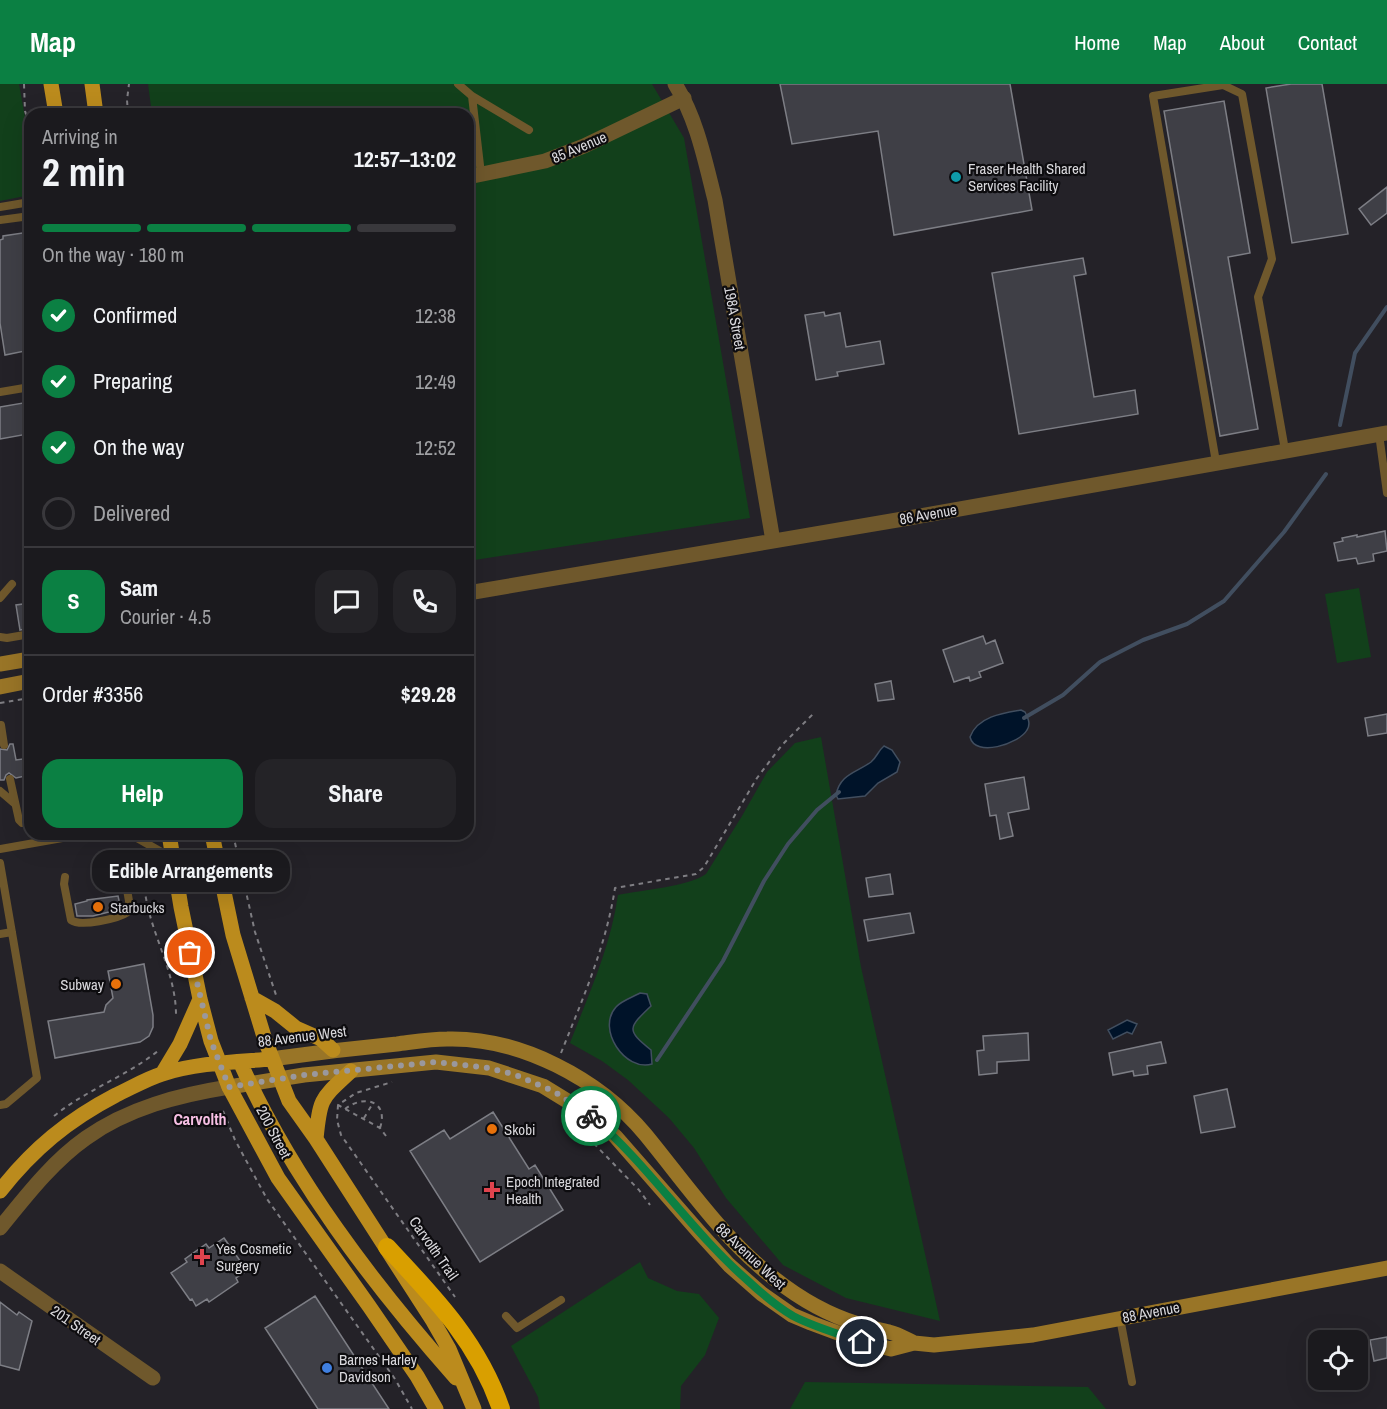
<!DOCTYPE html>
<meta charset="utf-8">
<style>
:root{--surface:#1b1a1e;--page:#242327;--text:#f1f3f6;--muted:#a0a1a4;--line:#39383c;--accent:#0b8043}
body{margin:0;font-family:"Archivo Narrow",sans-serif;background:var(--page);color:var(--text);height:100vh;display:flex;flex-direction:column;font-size:22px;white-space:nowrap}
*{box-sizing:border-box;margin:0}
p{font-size:20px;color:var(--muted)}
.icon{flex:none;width:33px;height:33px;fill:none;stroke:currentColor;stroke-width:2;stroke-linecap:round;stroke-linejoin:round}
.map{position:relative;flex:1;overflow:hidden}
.side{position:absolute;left:24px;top:24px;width:450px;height:732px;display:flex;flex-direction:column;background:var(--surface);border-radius:18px;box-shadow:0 6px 24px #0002,0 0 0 2px var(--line)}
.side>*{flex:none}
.buttons{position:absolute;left:1308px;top:1246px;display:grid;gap:12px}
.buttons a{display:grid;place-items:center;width:60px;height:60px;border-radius:12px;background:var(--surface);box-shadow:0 6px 24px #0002,0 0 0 2px var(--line);font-size:30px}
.pin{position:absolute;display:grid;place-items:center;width:51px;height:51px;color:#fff;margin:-26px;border:3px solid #fff;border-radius:50%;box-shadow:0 2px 6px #0007}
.courier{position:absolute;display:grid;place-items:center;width:60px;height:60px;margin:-30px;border:4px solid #0b8043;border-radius:50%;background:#fff;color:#222;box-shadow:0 2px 8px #0007}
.bubble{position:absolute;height:42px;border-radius:18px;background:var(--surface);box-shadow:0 6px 24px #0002,0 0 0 2px var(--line);font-size:20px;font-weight:800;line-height:42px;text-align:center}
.head em{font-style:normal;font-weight:800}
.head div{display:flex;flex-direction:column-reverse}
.head{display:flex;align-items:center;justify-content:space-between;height:102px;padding:0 18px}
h1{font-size:39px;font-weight:800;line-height:45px}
.bar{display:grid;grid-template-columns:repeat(4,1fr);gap:9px 6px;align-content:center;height:72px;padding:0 18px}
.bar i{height:8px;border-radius:4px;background:var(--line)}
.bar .on{background:var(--accent)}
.bar p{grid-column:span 4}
.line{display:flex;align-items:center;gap:15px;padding:0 18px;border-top:2px solid var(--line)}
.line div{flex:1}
.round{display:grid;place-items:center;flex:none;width:63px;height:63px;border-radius:18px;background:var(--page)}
ol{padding:0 18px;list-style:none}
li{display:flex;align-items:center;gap:18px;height:66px}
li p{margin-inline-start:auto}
li .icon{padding:6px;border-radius:50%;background:var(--accent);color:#fff;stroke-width:4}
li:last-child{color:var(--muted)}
li i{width:33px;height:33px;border:3px solid var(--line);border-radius:50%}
.button{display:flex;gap:12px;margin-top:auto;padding:12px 18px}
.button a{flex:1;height:69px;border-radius:18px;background:var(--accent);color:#fff;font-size:24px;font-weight:800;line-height:69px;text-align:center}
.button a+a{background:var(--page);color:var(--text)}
header{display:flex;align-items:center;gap:36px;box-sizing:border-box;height:84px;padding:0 30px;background:var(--accent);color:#fff}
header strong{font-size:28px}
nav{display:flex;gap:33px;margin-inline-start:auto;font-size:21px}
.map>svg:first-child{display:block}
.green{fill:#12401b;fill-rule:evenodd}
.water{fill:#001329;stroke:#414e5f;stroke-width:1.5}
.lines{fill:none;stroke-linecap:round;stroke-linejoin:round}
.stream{stroke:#414e5f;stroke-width:4}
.building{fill:#3f3f46;stroke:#7d7e85;stroke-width:1.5}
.path{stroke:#7f7e83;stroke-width:2;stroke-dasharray:4.5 4.5;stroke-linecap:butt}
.service{stroke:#6f582c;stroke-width:8}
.minor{stroke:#6f582c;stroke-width:15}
.tertiary{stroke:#6f582c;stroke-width:15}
.secondary{stroke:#997527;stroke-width:15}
.primary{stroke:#bb8b1d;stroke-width:15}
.motorway{stroke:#d99f00;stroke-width:18}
.done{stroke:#9a989d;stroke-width:6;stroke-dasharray:0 10.8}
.route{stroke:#0b8043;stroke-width:8}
.culture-dot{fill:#0f9aa8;stroke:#0d0c0f;stroke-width:2}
.food-dot{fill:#e8710a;stroke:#0d0c0f;stroke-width:2}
.health-dot{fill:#e0444e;stroke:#0d0c0f;stroke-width:2}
.shop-dot{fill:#3f7fe0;stroke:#0d0c0f;stroke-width:2}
.labels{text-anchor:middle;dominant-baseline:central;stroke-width:4.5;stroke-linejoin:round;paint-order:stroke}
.street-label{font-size:15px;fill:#d9d8dc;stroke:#0d0c0f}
.poi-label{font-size:15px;fill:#d9d8dc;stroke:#0d0c0f;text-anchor:start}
.neighbourhood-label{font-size:16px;font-weight:bold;fill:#f7bfe4;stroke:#0d0c0f}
</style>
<header>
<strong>Map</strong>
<nav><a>Home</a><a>Map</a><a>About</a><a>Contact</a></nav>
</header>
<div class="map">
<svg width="1387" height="1325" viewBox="0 0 1387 1325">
<rect width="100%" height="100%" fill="#242228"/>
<!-- green -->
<path class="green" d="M0 0H19L30 61V111L0 117Z
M148 0H652L684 54 750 434 468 477V30H152Z
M1359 504 1371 573 1337 579 1325 510Z
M821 653 861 883 940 1237 846 1214 783 1181 726 1114 694 1064 669 1034 628 996 602 977 570 959C589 909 610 865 618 811 641 806 688 803 706 790L742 732 767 688 795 659ZM651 922C628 944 626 946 651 966L613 958 610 935Z
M640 1178 648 1194 677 1207 699 1210 719 1234 705 1271 681 1302 680 1325H540L538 1313 511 1262Z
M805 1298 1088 1303 1106 1325H790Z"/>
<!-- water -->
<path class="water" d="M1021 626 1025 628C1028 634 1031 640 1027 646 1019 660 975 674 970 653 977 633 1002 629 1021 626Z
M884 662 892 666 900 678 897 688 878 699 865 712 838 715 836 711C840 690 856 689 871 678 877 673 878 667 884 662Z
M640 909 647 910 651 922C628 944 626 946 651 966L652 980C625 988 596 945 616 923 621 917 633 913 640 909Z
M1127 936 1137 940 1132 950 1127 948 1113 955 1108 946Z"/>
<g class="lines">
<!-- stream -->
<path class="stream" d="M1340 341 1355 269 1387 223
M1024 634 1063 611 1100 578 1143 556 1187 540 1224 517 1284 448 1326 390
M657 976 723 877 764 797 788 760 817 726 839 708"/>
</g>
<!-- building -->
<path class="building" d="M780 0H1010L1032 126 894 151 878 47 792 60Z
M1291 0H1322L1348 150 1292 159 1266 4Z
M1224 17 1250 169 1228 173 1258 345 1220 352 1164 27Z
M1387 103V129L1371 141 1359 125Z
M29 148 30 266 5 271 0 239V156L3 155V152Z
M1083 174 1086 190 1074 192 1094 313 1135 306 1138 330 1019 350 992 189Z
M824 228 825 232 840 229 846 263 880 257 884 280 837 288 838 292 816 296 805 231Z
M23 319 28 350 0 355V323Z
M1385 447 1387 467 1373 470 1374 477 1358 480 1356 474 1338 477 1334 459 1343 457 1342 454 1357 451V453Z
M30 519V544L20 546 16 521Z
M983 552 986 560 995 556 1003 579 979 588 981 593 970 597 969 593 954 598 943 566Z
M891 597 894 615 878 617 875 600Z
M1387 630V649L1368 652 1365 634Z
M10 660H13L16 676 30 674V691L16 694 9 689 6 691 4 696H0V665L7 666Z
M1024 693 1029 725 1008 729 1013 752 1000 755 996 731 990 732 985 700Z
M890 790 893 810 869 813 866 794Z
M118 812 121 825 93 832H77L75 820 87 817V816Z
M910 829 914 849 868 857 864 836Z
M144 880 153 931V943L149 952 140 958 55 974 48 937 104 928 106 921 113 914 108 887Z
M1028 949 1029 976 997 978V989L979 991 977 967 984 966 983 952Z
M1161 958 1166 979 1147 982 1148 990 1134 992 1133 987 1113 991 1109 969Z
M1227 1005 1235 1043 1201 1049 1194 1012Z
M493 1028 529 1085 535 1081 563 1126 480 1178 410 1067 444 1046 450 1055Z
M224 1154 243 1181 241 1182 245 1188 236 1194 238 1198 209 1218 207 1215 196 1222 192 1215 190 1216 171 1189 187 1178 185 1175 206 1160 209 1164Z
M315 1212 389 1325H318L265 1244Z
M0 1218 17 1231 19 1228 32 1237 19 1286 0 1281Z
M1387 1253V1274L1374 1277 1370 1256Z"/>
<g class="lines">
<!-- path -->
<path class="path" d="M24 0 25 27 30 42
M128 30 127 16 129 0
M0 619 30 614
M233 750 255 848 276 911
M139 768C142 788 144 808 149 828 158 862 176 895 176 931
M561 969C583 914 606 862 615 804L696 790 704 783 757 694 782 661 815 628
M338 1021 337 1036 341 1051 455 1213
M345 1025C364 1010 389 1017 380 1044
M223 1027 235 1056 267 1115 395 1295 412 1325
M54 1032C86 1006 125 993 158 967
M364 1034 373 1019
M575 1040 639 1106 650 1121
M386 1052 380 1044 338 1021 356 1009 392 998"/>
<!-- service -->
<path class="service" d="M458 0 472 12 481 90
M472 12 529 46
M0 123 30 118
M0 136 30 132
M0 308 30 303
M1379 350 1387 409
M1216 378 1153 12 1223 1 1242 10 1272 175 1258 213 1285 366
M0 514 12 500
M0 553 7 554 30 550
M1 641 4 661
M10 695 19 736 22 739H30
M0 707 14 719
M130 750 172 774
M0 765 85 750
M0 779 37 994 6 1020 0 1021
M65 793 64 800 71 836C80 843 118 835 128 828L129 817 123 783
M0 850 12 848
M506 1232 517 1244 561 1216
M1120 1234 1132 1298"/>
<!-- minor -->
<path class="minor" d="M468 93 545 77 584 62 684 14
M0 1187 153 1294"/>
<!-- tertiary -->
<path class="tertiary" d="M675 0C697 35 705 77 715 116L773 457
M468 509 903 435 1387 349
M0 1144C26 1112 52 1078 86 1054 128 1024 179 1011 229 1003"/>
<!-- secondary -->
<path class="secondary" d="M0 580 30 575
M0 603 30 597
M271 975C313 969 355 964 397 960 413 958 430 955 447 955 520 953 599 995 645 1050 686 1100 724 1156 775 1195 799 1214 829 1231 858 1240 868 1244 879 1245 889 1248 898 1250 906 1255 914 1259
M229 1003 304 991 436 978 489 984 543 1002 587 1029 615 1052 699 1148 729 1181 762 1210 792 1231 811 1239 862 1258 891 1265 914 1259 934 1261 1033 1251 1387 1184"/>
<!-- primary -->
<path class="primary" d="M51 0 56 30
M92 0 96 30
M169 750 181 823 200 915 211 957 229 1003 278 1094 369 1222 417 1292 436 1325
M212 750 233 851 265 956 289 1017 316 1055 433 1237 449 1265 474 1325
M252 914 275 927 296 944 321 955 333 966
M240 978C292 1094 372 1199 456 1294
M162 990 180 960 200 915
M316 1055C320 1013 321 1015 351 987
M0 1107C33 1065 68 1036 116 1011 131 1004 146 995 162 990 196 979 235 978 271 975"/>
<!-- motorway -->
<path class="motorway" d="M387 1163C434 1213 478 1258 501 1325"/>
</g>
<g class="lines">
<!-- done -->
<path class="done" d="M190 869 211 957 229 1003 304 991 436 978 489 984 516 991 555 1008 591 1032"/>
<!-- route -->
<path class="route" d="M591 1032C648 1080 689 1145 746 1195 760 1208 776 1222 793 1232 814 1243 839 1250 862 1258"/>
</g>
<!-- markers -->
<circle class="culture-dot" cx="956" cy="93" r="6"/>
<g class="food-dot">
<circle cx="98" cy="823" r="6"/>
<circle cx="116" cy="900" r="6"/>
<circle cx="492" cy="1045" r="6"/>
</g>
<g class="health-dot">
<path d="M489 1097h6v6h6v6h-6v6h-6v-6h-6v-6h6z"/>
<path d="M199 1164h6v6h6v6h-6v6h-6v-6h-6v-6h6z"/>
</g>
<circle class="shop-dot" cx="327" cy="1284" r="6"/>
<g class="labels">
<!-- street labels -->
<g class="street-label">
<text transform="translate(579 63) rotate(-23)">85 Avenue</text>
<text transform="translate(735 234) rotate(80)">198A Street</text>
<text transform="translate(928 430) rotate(-10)">86 Avenue</text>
<text transform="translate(302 952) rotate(-7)">88 Avenue West</text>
<text transform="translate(274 1048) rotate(62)">200 Street</text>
<text transform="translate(434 1164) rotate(55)">Carvolth Trail</text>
<text transform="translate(751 1172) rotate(43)">88 Avenue West</text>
<text transform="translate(1151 1228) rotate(-11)">88 Avenue</text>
<text transform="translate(76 1241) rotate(35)">201 Street</text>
</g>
<!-- poi labels -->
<g class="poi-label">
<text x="968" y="84">Fraser Health Shared<tspan x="968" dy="17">Services Facility</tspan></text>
<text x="110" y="823">Starbucks</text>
<text x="104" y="900" text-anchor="end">Subway</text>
<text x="504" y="1045">Skobi</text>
<text x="506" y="1097">Epoch Integrated<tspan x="506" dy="17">Health</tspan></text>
<text x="216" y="1164">Yes Cosmetic<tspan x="216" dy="17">Surgery</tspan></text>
<text x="339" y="1275">Barnes Harley<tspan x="339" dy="17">Davidson</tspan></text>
</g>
<!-- neighbourhood labels -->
<g class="neighbourhood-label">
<text x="200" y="1035">Carvolth</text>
</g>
</g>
</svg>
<div class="buttons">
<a><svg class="icon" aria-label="locate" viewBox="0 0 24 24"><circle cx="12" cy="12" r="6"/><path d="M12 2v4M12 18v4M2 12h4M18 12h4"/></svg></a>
</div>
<div class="pin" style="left:190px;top:869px;background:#ea580c"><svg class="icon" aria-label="bag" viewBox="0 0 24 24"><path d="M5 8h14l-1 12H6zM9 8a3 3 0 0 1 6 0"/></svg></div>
<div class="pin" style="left:862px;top:1258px;background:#1f2937"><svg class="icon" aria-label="home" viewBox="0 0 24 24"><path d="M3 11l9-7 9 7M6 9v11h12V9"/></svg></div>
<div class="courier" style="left:591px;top:1032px"><svg class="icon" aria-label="bike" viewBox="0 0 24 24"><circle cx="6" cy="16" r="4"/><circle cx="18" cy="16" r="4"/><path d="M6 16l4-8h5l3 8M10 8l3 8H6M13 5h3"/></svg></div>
<div class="bubble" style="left:92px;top:766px;width:198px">Edible Arrangements</div>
<section class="side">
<div class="head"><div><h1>2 min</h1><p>Arriving in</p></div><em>12:57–13:02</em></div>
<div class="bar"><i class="on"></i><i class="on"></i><i class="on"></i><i></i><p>On the way · 180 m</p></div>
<ol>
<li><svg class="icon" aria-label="check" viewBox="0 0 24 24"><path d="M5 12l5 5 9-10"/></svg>Confirmed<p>12:38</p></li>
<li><svg class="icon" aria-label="check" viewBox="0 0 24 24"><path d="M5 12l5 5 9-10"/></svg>Preparing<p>12:49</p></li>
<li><svg class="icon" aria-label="check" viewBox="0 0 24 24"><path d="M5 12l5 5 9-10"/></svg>On the way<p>12:52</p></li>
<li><i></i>Delivered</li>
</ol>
<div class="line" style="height:108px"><b class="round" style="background:var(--accent);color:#fff">S</b><div><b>Sam</b><p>Courier · 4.5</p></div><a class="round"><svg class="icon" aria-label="chat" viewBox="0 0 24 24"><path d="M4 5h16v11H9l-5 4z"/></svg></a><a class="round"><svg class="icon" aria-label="phone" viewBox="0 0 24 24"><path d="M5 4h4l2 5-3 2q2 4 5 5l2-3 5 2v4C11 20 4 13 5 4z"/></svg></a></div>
<div class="line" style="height:78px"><div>Order #3356</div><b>$29.28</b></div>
<div class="button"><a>Help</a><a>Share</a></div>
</section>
</div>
